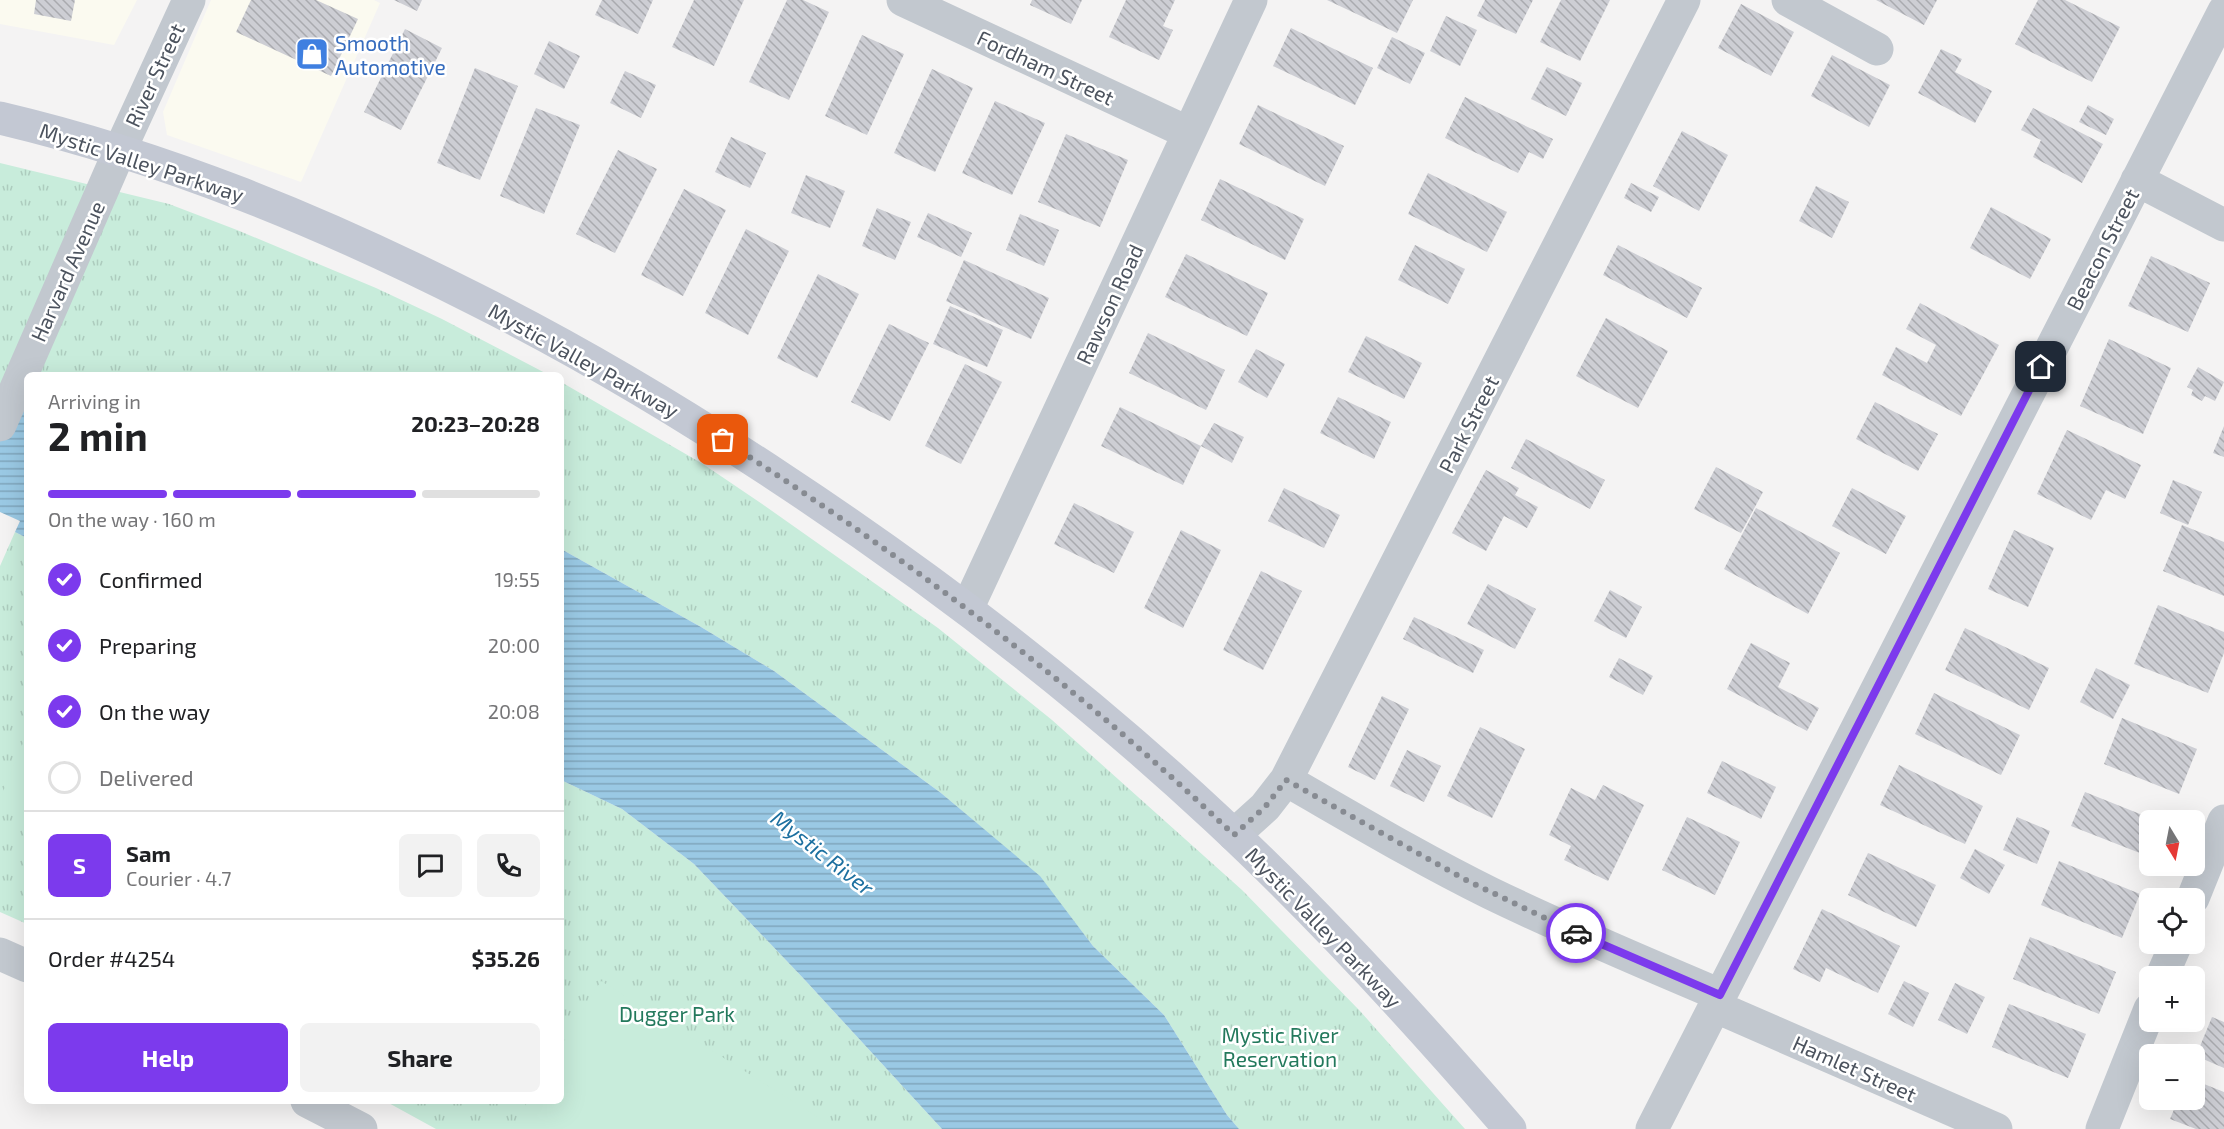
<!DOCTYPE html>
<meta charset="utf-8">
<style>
:root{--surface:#fff;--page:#f2f2f2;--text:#202124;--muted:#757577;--line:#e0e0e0;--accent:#7c3aed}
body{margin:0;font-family:"Exo 2",sans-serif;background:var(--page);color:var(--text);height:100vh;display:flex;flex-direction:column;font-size:22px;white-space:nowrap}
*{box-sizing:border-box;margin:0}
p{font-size:20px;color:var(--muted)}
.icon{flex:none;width:33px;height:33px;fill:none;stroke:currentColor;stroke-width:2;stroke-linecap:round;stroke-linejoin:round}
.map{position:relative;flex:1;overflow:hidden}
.sheet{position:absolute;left:24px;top:372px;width:540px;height:732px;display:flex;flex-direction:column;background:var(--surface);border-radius:9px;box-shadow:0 6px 24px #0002}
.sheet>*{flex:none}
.needle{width:39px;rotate:170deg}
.fabs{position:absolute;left:2139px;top:810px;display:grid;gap:12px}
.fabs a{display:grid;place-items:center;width:66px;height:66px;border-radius:9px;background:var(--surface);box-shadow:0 6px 24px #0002;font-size:30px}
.pin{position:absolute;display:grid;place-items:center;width:51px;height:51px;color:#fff;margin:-26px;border-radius:12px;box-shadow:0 3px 9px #0006}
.courier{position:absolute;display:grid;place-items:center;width:60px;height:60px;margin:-30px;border:4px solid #7c3aed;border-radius:50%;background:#fff;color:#222;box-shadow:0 2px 8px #0007}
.summary em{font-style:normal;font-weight:700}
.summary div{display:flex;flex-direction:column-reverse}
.summary{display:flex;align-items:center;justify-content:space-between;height:102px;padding:0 24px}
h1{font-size:39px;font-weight:700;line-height:45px}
.bar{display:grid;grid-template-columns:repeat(4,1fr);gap:9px 6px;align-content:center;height:72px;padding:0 24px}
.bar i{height:8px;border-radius:4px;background:var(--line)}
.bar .active{background:var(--accent)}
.bar p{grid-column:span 4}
.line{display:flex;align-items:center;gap:15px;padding:0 24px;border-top:2px solid var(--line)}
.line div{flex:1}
.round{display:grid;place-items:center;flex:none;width:63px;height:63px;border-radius:9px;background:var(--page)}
ol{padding:0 24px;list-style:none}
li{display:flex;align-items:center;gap:18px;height:66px}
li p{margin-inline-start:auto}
li .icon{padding:6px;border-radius:50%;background:var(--accent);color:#fff;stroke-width:4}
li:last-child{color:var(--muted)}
li i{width:33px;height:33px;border:3px solid var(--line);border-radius:50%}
.button{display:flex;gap:12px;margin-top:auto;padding:12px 24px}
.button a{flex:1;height:69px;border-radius:9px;background:var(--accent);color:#fff;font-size:24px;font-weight:700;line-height:69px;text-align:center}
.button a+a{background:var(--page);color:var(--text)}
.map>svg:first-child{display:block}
.commercial{fill:#fbfaf0}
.park{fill:url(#park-tufts)}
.pitch{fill:#c8ecdb}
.water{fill:url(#water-rules)}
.building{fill:url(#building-back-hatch)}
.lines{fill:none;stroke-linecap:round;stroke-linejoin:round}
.minor{stroke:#c2c8cf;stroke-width:33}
.tertiary{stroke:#c2c8cf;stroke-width:33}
.secondary{stroke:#c3c8d3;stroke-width:33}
.done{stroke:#878b92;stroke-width:6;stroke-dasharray:0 10.8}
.route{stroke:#7c3aed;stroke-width:8}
.labels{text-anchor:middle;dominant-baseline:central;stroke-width:5;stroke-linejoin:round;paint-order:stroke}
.shop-label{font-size:21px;fill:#366cbe;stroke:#fff;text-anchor:start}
.street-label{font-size:21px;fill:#4c535e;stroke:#fff}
.park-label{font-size:21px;fill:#23795c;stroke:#fff}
.water-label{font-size:22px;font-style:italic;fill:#1d70a0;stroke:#fff}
</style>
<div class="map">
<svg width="2224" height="1129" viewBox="0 0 2224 1129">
<defs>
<pattern id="park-tufts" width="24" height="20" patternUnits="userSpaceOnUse" patternTransform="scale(1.5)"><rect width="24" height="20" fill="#c8ecdb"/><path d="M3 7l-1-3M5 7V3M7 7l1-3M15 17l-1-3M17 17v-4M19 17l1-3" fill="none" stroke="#adccbe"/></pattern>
<pattern id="water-rules" width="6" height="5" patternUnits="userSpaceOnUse" patternTransform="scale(1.5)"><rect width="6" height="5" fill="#9ac9e4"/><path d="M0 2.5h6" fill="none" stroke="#80a6bc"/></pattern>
<pattern id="building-back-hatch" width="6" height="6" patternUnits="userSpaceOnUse" patternTransform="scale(1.5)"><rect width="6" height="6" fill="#cdced4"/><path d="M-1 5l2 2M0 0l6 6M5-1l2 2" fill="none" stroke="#a9aaaf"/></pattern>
</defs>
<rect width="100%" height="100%" fill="#f4f3f3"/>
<!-- commercial -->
<path class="commercial" d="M0 0H137L114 45 0 24Z
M211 0H374L380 3 301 182 167 135 163 112Z"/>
<!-- park -->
<path class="park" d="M0 163 169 204 237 230 376 288 442 319 549 375H27L0 384Z
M561 382 703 464 765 506 938 628 1052 720 1242 890 1360 1011 1465 1129H1239L1227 1115 1164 1015 1093 946 1039 876 941 793 774 671 701 627 561 549Z
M15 532 27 538V924L0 912V566Z
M561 780 622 809 694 864 804 979 942 1129H436L385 1101H561Z"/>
<!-- pitch -->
<path class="pitch" d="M27 733V814L0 802V799Z
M601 981 837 1129H511L528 1101H561V1046Z"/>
<!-- water -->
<path class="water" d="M0 384 27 395V538L15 532 20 521 0 512Z
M561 549 701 627 774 671 941 793 1040 876 1093 946 1164 1015 1227 1115 1239 1129H942L804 979 694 864 622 809 561 780Z"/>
<!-- building -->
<path class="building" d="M36 0H75L71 21 34 14Z
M251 0H316L358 19 331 76 236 32Z
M394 0H422L417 11Z
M602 0H653L638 34 595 15Z
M694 0H744L714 66 672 47Z
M787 0H803L829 12 789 100 749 82Z
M1032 0H1082L1071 24 1030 5Z
M1126 0H1175L1163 26 1173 30 1159 60 1109 37Z
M1327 0H1413L1397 33Z
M1485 0H1533L1516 34 1477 16Z
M1561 0H1610L1580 61 1540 42Z
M1876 0H1937L1924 25Z
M2038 0H2065L2120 27 2092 82 2015 44Z
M1741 4 1794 32 1771 76 1718 48Z
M1446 16 1477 30 1460 66 1430 51Z
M1291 28 1373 68 1355 105 1273 66Z
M405 29 442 48 401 130 364 112Z
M862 35 904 54 867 135 825 116Z
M1392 37 1425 53 1410 84 1377 68Z
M549 41 580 56 564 89 534 74Z
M1941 49 1962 59 1955 72 1992 91 1975 123 1918 93Z
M1832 55 1890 85 1869 127 1811 96Z
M1547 67 1582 83 1566 116 1531 99Z
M475 68 518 86 480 180 437 163Z
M932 69 973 88 935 172 894 153Z
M625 71 656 85 641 118 610 103Z
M1465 97 1553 139 1543 159 1529 152 1518 173 1445 138Z
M995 101 1045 123 1012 195 962 173Z
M1258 105 1344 146 1325 186 1239 144Z
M2088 105 2114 119 2106 135 2079 122Z
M536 108 580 125 544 214 500 196Z
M2033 108 2103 144 2082 183 2033 157 2041 140 2021 130Z
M1682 131 1728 155 1699 211 1653 186Z
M1066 134 1128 160 1100 227 1038 202Z
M731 137 766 153 750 188 715 172Z
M618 150 657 169 615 253 576 234Z
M1428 173 1507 212 1487 252 1408 214Z
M806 175 845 191 830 228 791 213Z
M1220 179 1304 219 1285 260 1201 220Z
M1631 183 1659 197 1651 212 1624 198Z
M1816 186 1849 202 1832 238 1799 221Z
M684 189 726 210 683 296 641 275Z
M1991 207 2051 239 2030 279 1970 248Z
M877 208 911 222 895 260 862 246Z
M928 213 972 233 961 257 917 237Z
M1020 214 1059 230 1044 266 1006 250Z
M746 229 789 251 748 335 705 313Z
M1415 245 1465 269 1448 304 1398 280Z
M1618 245 1702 288 1687 318 1603 275Z
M1186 254 1268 293 1247 336 1165 297Z
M2151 256 2210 283 2188 332 2128 306Z
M964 260 1049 298 1031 339 946 301Z
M818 274 859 294 817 378 777 358Z
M1920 303 1999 345 1961 416 1882 375 1896 347 1927 363 1936 345 1906 329Z
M950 306 1003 330 987 367 933 344Z
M1606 318 1668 351 1638 408 1576 376Z
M889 324 929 343 890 421 851 402Z
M1148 333 1225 370 1206 410 1129 373Z
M1366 336 1422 363 1404 399 1348 372Z
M2109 339 2171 368 2143 434 2080 406Z
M1256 349 1285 364 1267 398 1238 382Z
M965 364 1002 382 961 464 925 446Z
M2198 367 2224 382 2215 401 2205 396 2202 401 2191 395 2193 390 2187 387Z
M1338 397 1391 422 1374 459 1320 433Z
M1875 402 1938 434 1918 471 1856 439Z
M1120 407 1201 446 1183 485 1101 446Z
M1214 423 1244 437 1232 463 1201 446Z
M2224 426V457L2213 453Z
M2067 430 2141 465 2125 499 2106 490 2091 520 2037 494Z
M1526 439 1605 480 1590 509 1511 468Z
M1716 467 1763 492 1741 533 1694 509Z
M1486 470 1519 488 1515 495 1538 507 1527 528 1504 516 1486 551 1452 533Z
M2173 480 2202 492 2188 525 2160 513Z
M1284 488 1340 515 1324 548 1268 521Z
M1852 488 1906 516 1886 554 1832 526Z
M1074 503 1134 532 1114 573 1054 544Z
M1756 508 1840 553 1808 614 1724 569Z
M2182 525 2224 542V596L2163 571Z
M1181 530 1221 550 1183 628 1144 608Z
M2014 530 2054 548 2028 607 1988 589Z
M1261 571 1302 591 1263 670 1223 650Z
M1488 584 1536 609 1515 649 1467 624Z
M1610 590 1642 607 1626 638 1594 621Z
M2158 605 2224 632V653L2208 693 2134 664Z
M1414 617 1484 650 1473 673 1403 639Z
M1965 628 2049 668 2029 710 1945 670Z
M1751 643 1790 663 1778 687 1819 708 1807 731 1727 689Z
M1619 658 1653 676 1643 695 1609 677Z
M2096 668 2130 685 2113 719 2080 702Z
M1934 693 2020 735 2001 775 1915 734Z
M1382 696 1409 709 1375 780 1348 767Z
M2122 718 2197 749 2179 794 2104 764Z
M1480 727 1525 749 1492 818 1447 796Z
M1407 750 1441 766 1424 802 1390 786Z
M1722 761 1776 787 1761 819 1707 793Z
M1899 765 1983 806 1965 844 1880 805Z
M1603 785 1644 805 1608 881 1564 860 1571 846 1549 835 1571 788 1595 800Z
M2085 792 2155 820H2150V857L2071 826Z
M1687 817 1740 842 1715 895 1662 870Z
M2017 817 2050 831 2037 864 2003 850Z
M1975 849 2005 865 1989 894 1960 878Z
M1868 853 1936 885 1916 927 1848 895Z
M2059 861 2140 894 2122 938 2041 905Z
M1822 909 1900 946 1878 993 1826 968 1820 982 1793 969Z
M2030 937 2116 972 2099 1014 2013 979Z
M1904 981 1929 993 1913 1027 1888 1014Z
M1955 983 1985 997 1967 1034 1938 1020Z
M2009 1004 2086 1034 2068 1078 1992 1047Z
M2212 1017 2224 1022V1068L2196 1056Z
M2194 1080 2224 1092V1129H2196L2170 1119 2178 1100H2194Z"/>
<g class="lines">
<!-- minor -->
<path class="minor" d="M903 0 1189 133
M1788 0 1877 49
M2137 180 2224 225
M967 609 1251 0
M1286 780C1354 819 1421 859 1490 893 1566 930 1643 962 1720 995
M1234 835 1265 807 1286 780 1684 0
M2193 898 2224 821
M0 954 27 966
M2162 976 2176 944
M1714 1006 1996 1129
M307 1101 361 1129
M1652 1129 2224 11
M2102 1129 2150 1009"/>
<!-- tertiary -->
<path class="tertiary" d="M0 425 120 150 189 0"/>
<!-- secondary -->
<path class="secondary" d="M0 118C166 157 323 222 475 299 581 352 681 412 779 477 934 579 1082 693 1217 819 1321 916 1417 1021 1510 1129"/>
</g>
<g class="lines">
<!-- done -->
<path class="done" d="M723 440C904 556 1078 686 1234 835L1265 807 1286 780 1468 881 1576 933"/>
<!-- route -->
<path class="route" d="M1576 933 1720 995 2041 367"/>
</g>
<!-- icons -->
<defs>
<g id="shop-square" transform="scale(1.725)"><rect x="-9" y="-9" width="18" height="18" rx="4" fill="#3f7fe0" stroke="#fff"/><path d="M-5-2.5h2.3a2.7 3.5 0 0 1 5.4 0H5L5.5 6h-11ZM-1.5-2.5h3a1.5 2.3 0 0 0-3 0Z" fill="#fff"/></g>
</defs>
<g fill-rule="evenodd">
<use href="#shop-square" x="312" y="54"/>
</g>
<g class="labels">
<!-- shop labels -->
<g class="shop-label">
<text x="335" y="42">Smooth<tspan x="335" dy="24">Automotive</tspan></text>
</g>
<!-- street labels -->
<g class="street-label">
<text transform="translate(1046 67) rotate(25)">Fordham Street</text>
<text transform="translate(154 75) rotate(-65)">River Street</text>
<text transform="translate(142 162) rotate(18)">Mystic Valley Parkway</text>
<text transform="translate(2102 249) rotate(-63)">Beacon Street</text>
<text transform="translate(67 271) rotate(-66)">Harvard Avenue</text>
<text transform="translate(1109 304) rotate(-65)">Rawson Road</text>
<text transform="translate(584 360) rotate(29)">Mystic Valley Parkway</text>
<text transform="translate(1468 424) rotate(-63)">Park Street</text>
<text transform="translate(1324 927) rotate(46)">Mystic Valley Parkway</text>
<text transform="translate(1855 1068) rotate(24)">Hamlet Street</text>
</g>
<!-- park labels -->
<g class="park-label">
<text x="677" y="1013">Dugger Park</text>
<text x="1280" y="1034">Mystic River<tspan x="1280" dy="24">Reservation</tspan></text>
</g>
<!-- water labels -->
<g class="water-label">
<text transform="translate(823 852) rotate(38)">Mystic River</text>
</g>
</g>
</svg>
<div class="fabs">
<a><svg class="needle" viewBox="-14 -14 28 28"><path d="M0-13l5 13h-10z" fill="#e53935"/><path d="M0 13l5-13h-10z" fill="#757577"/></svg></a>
<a><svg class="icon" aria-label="locate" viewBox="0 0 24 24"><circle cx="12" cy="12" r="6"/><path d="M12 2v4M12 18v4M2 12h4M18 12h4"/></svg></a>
<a>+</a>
<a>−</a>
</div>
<div class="pin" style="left:723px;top:440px;background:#ea580c"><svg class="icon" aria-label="bag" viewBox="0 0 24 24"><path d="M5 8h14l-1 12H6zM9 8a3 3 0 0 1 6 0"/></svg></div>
<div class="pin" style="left:2041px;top:367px;background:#1f2937"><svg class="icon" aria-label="home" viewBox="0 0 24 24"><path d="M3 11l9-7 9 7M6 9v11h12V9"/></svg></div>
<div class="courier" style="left:1576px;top:933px"><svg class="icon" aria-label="car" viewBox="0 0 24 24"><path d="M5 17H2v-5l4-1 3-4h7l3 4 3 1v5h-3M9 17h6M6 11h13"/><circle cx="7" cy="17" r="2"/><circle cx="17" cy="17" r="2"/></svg></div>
<section class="sheet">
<div class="summary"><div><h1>2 min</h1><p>Arriving in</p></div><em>20:23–20:28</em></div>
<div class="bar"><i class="active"></i><i class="active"></i><i class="active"></i><i></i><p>On the way · 160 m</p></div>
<ol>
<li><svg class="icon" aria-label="check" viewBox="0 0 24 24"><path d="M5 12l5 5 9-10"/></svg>Confirmed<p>19:55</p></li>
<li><svg class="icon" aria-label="check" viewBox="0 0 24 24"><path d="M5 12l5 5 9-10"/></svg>Preparing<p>20:00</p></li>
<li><svg class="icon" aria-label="check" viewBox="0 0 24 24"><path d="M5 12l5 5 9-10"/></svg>On the way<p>20:08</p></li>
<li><i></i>Delivered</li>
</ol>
<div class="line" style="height:108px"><b class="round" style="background:var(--accent);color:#fff">S</b><div><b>Sam</b><p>Courier · 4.7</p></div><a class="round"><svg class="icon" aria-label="chat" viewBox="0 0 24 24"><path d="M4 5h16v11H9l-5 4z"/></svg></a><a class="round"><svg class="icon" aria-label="phone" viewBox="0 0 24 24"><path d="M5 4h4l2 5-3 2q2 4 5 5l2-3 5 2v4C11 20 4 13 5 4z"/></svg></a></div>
<div class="line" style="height:78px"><div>Order #4254</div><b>$35.26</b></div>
<div class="button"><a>Help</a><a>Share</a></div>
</section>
</div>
